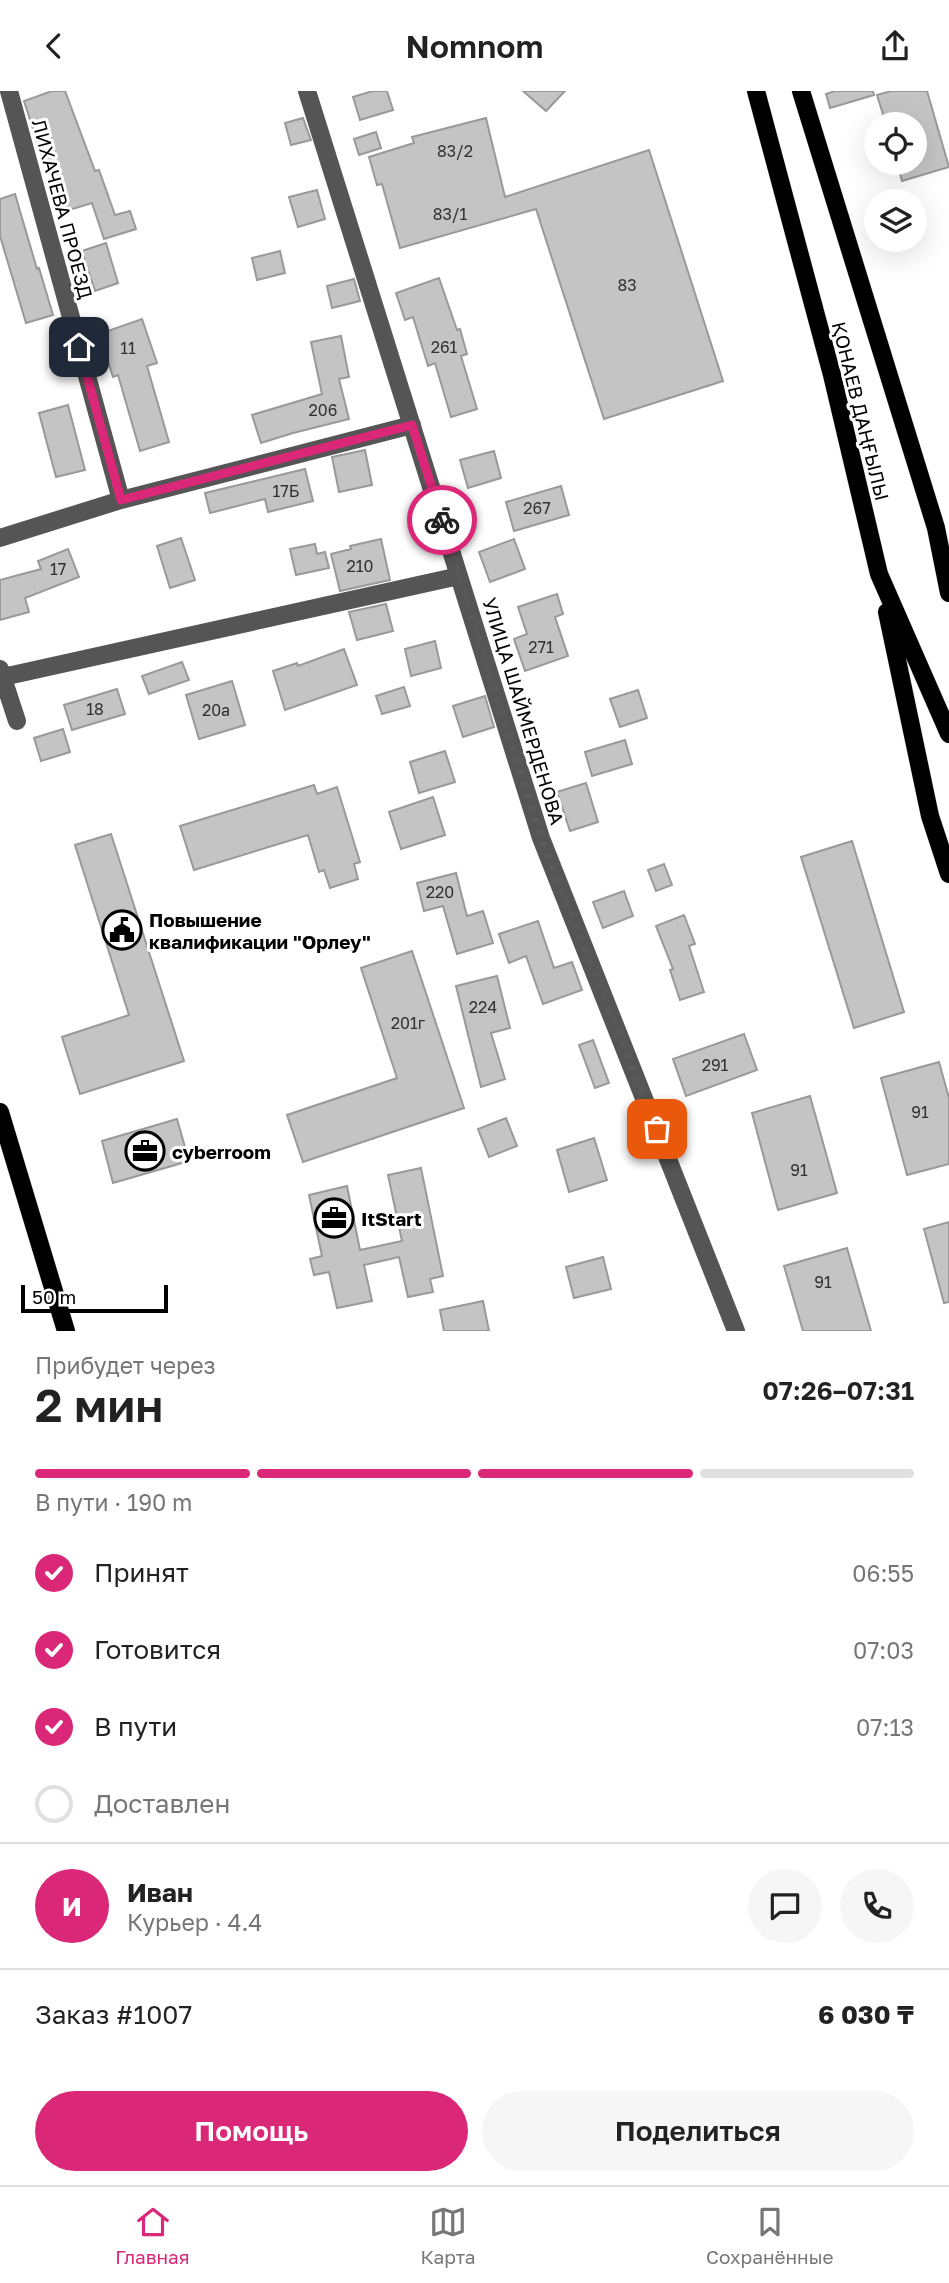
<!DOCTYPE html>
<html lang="ru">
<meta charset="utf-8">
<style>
:root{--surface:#fff;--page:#f6f6f6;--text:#222;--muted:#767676;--line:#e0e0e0;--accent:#db2777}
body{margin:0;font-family:"Golos Text",sans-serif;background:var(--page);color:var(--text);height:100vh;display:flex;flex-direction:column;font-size:26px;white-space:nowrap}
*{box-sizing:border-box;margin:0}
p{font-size:23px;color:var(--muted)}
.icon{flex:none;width:38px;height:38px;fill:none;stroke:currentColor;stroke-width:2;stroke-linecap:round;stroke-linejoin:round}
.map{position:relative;height:1240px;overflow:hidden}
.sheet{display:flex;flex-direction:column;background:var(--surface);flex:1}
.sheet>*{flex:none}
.controls{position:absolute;left:864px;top:21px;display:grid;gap:14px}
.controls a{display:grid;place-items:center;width:63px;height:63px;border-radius:50%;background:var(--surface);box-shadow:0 7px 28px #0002;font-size:35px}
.scale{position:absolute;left:21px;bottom:18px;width:147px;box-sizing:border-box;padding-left:7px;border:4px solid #000;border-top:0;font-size:19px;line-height:24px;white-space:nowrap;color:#000;-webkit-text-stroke:5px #fff;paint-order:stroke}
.pin{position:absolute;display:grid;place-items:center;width:60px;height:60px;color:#fff;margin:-30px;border-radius:14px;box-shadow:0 4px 10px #0006}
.courier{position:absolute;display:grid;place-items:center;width:70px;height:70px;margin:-35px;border:5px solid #db2777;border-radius:50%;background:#fff;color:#222;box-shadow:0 2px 9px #0007}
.overview em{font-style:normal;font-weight:600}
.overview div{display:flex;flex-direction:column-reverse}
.overview{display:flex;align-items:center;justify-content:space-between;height:119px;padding:0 35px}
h1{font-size:46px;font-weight:600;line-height:52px}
.bar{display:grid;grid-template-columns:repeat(4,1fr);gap:10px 7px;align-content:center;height:84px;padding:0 35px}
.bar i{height:9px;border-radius:5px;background:var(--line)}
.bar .selected{background:var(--accent)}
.bar p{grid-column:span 4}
.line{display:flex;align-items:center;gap:18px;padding:0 35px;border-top:2px solid var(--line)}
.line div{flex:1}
.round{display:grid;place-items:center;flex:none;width:74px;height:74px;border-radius:37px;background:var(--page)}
ol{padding:0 35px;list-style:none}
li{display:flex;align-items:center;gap:21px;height:77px}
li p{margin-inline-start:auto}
li .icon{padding:7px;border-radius:50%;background:var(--accent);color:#fff;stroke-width:4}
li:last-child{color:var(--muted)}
li i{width:38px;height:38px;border:4px solid var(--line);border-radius:50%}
.cta{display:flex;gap:14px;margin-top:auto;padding:14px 35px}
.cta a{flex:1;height:80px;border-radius:42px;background:var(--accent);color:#fff;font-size:28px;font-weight:600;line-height:80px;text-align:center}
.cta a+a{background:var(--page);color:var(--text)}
header{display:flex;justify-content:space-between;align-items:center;height:91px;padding:0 35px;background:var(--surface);font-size:32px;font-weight:600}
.menu{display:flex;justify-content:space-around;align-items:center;height:98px;border-top:2px solid var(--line);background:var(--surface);font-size:19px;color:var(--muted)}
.menu a{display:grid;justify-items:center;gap:4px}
.menu .selected{color:var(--accent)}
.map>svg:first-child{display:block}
.building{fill:#c4c4c4;stroke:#999;stroke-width:2}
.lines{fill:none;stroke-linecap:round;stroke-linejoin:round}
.major-casing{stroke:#dbdbdb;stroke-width:19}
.minor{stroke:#555;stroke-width:18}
.major{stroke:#000;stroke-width:18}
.done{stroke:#595959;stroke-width:7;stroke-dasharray:0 12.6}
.route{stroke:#db2777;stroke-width:9}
.labels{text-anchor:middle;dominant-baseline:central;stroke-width:6;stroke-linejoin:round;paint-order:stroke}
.number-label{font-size:16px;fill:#313131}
.street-label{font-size:19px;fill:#000;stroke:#fff}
.poi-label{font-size:19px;font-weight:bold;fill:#000;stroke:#fff;text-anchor:start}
</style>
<header><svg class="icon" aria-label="back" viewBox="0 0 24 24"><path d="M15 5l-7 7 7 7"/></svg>Nomnom<svg class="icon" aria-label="share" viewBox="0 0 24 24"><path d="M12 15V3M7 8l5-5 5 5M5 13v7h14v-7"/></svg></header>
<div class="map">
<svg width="949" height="1240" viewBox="0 0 949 1240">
<rect width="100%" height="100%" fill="#fff"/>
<!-- building -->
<path class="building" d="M52 0H65L95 80 99 79 115 124 130 120 136 138 104 148 92 112 69 119 53 72 45 75 24 10Z
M373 0H387L393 19 360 29 353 6Z
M523 0H565L546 20Z
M835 0H873L874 4 830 17 826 3Z
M891 0H927L949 76 902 90 897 72H915V33H886L877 4Z
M303 27 311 49 291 54 285 32Z
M486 27 505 106 649 59 723 290 604 328 536 118 400 157 382 93 377 94 369 66 414 52 412 46Z
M376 41 381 57 359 64 354 48Z
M317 99 325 128 298 136 289 106Z
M15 103 37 178 39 177 53 224 26 232 0 145V108Z
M106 152 118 192 95 200 82 160Z
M280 160 285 182 257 189 252 167Z
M439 187 457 239 460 238 467 263 461 265 477 318 451 326 435 272 428 275 413 226 405 229 396 202Z
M354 188 360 210 332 217 327 195Z
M142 228 157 272 147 275 169 351 140 360 118 284 113 286 99 243Z
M341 245 349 286 339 288 349 328 293 342 261 352 252 324 322 303 311 251Z
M68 314 85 379 56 386 39 322Z
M365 359 372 394 339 401 332 366Z
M494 360 501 387 468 397 460 369Z
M305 378 313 410 268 421 265 408 210 422 205 402Z
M561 395 569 424 514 440 506 411Z
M181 447 195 489 170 497 157 455Z
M381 448 390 489 340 500 331 463 351 458 350 455Z
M514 448 525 478 490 491 479 461Z
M315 453 317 463 325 461 329 477 296 484 290 458Z
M68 458 79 486 25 507 29 521 0 529V489L41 478 38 470Z
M557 503 563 523 555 526 568 565 525 580 514 548 527 543 518 516Z
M386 513 393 540 357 549 349 521Z
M435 550 441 577 411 585 405 558Z
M344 558 357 594 285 619 273 580 297 572 298 575Z
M182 571 189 589 149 603 142 585Z
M232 590 245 634 199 648 186 604Z
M404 596 410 615 382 623 376 605Z
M117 598 125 623 72 639 64 614Z
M638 599 647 627 620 636 610 608Z
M485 605 494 636 463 646 453 615Z
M63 638 70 661 41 670 34 647Z
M625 649 632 673 592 685 585 661Z
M445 660 455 691 419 702 410 671Z
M586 692 598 731 570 740 557 701Z
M314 694 317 703 337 696 360 771 354 773 358 788 330 797 324 779 319 781 308 744 194 779 180 735Z
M433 706 445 744 401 758 389 721Z
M111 743 184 970 80 1003 62 946 129 924 75 754Z
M852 750 904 921 854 937 801 766Z
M664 773 672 794 656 800 648 779Z
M456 782 467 825 483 820 493 852 457 863 443 815 424 820 417 792Z
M624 800 633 825 603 837 593 811Z
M684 824 695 853 689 855 704 901 680 909 670 879 673 878 656 835Z
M538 830 554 877 572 871 582 899 543 913 526 865 509 872 499 843Z
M412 860 464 1017 303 1071 287 1024 397 987 361 877Z
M497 885 510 937 491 942 505 988 481 996 456 895Z
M744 943 757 979 686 1005 673 968Z
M593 949 609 992 595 997 579 954Z
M939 971 949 1007V1073L907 1084 881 987Z
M810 1005 837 1102 778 1119 752 1022Z
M506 1027 517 1055 489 1066 478 1038Z
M177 1028 189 1070 113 1092 102 1050Z
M594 1047 607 1089 569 1101 557 1059Z
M421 1077 443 1185 430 1188 433 1201 408 1206 399 1166 364 1174 372 1210 337 1217 329 1181 314 1184 310 1168 322 1165 309 1104 347 1095 360 1159 402 1150 388 1084Z
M949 1131V1211L944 1212 924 1138Z
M847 1157 871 1240H803L784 1175Z
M603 1166 611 1198 574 1207 566 1176Z
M483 1210 489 1240H444L440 1219Z"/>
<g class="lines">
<!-- major casing -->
<g class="major-casing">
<path id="major" d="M756 0 832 284 879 483 949 643
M801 0 936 437 949 502
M887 521 930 725 949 783
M0 1021 66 1240"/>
</g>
<!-- minor -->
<path class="minor" d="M9 0 121 409
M307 0 541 747 736 1240
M0 447 121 409 412 334
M0 578 17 630
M3 586 459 485"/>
<!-- major -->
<use href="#major" class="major"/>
</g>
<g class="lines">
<!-- done -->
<path class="done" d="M442 429 541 747 657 1038"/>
<!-- route -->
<path class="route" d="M79 256 121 409 412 334 442 429"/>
</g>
<!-- icons -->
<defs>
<g id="civic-ring" transform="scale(2.0125)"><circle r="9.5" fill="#fff" stroke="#000" stroke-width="1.5"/><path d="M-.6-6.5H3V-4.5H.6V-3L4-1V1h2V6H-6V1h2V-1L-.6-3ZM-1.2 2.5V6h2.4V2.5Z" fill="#000"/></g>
<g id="office-ring" transform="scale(2.0125)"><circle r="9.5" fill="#fff" stroke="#000" stroke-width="1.5"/><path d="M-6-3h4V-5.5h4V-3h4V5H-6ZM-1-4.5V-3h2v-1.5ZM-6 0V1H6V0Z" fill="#000"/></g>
</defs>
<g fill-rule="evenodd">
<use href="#civic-ring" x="122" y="839"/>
<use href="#office-ring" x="145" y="1060"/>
<use href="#office-ring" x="334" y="1127"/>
</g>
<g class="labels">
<!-- number labels -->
<g class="number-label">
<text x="455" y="60">83/2</text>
<text x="450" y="123">83/1</text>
<text x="627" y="194">83</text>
<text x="444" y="256">261</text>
<text x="128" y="257">11</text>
<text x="323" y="319">206</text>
<text x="286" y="400">17Б</text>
<text x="537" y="417">267</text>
<text x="360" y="475">210</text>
<text x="58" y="478">17</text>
<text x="541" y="556">271</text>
<text x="95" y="618">18</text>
<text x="216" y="619">20а</text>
<text x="440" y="801">220</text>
<text x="483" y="916">224</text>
<text x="408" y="932">201г</text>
<text x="715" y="974">291</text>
<text x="920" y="1021">91</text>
<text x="799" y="1079">91</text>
<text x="823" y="1191">91</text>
</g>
<!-- street labels -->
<g class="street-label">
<text transform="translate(63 118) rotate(75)">ЛИХАЧЕВА ПРОЕЗД</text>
<text transform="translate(861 320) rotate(76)">ҚОНАЕВ ДАҢҒЫЛЫ</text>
<text transform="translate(524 620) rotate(73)">УЛИЦА ШАЙМЕРДЕНОВА</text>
</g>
<!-- poi labels -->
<g class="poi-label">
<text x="149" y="828">Повышение<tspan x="149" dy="22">квалификации "Орлеу"</tspan></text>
<text x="172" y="1060">cyberroom</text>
<text x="361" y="1127">ItStart</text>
</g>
</g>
</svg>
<div class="controls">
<a><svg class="icon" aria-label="locate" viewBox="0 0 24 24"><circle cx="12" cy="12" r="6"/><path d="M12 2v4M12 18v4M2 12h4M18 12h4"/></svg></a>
<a><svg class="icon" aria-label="layers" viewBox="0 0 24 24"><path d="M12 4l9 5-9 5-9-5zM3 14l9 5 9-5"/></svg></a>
</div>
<div class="scale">50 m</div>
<div class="pin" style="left:657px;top:1038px;background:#ea580c"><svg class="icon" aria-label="bag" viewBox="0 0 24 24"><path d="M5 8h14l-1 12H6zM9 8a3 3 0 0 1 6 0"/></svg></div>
<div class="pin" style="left:79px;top:256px;background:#1f2937"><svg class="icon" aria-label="home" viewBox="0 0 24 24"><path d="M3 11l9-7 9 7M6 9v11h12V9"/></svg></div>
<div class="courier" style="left:442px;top:429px"><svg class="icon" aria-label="bike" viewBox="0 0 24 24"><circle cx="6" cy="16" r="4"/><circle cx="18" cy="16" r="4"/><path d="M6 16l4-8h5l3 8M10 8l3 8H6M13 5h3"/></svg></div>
</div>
<section class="sheet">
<div class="overview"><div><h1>2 мин</h1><p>Прибудет через</p></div><em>07:26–07:31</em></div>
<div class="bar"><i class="selected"></i><i class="selected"></i><i class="selected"></i><i></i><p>В пути · 190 m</p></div>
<ol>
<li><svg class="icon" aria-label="check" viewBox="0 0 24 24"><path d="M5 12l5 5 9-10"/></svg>Принят<p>06:55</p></li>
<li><svg class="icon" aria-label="check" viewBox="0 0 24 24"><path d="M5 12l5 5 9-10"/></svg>Готовится<p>07:03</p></li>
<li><svg class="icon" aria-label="check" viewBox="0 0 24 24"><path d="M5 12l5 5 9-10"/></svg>В пути<p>07:13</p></li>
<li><i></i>Доставлен</li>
</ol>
<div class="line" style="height:126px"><b class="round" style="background:var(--accent);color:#fff">И</b><div><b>Иван</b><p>Курьер · 4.4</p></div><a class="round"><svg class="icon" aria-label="chat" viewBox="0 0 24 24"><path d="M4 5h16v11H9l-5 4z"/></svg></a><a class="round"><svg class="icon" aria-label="phone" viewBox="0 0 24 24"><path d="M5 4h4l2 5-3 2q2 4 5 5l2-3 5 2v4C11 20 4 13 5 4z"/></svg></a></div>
<div class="line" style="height:91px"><div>Заказ #1007</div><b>6 030 ₸</b></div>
<div class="cta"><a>Помощь</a><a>Поделиться</a></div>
</section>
<nav class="menu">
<a class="selected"><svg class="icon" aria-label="home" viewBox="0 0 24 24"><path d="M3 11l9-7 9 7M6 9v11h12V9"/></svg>Главная</a>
<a><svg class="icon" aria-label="map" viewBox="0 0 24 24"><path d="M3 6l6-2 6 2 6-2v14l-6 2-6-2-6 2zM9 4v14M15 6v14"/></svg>Карта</a>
<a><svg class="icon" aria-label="saved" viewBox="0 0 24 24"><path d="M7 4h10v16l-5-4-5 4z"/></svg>Сохранённые</a>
</nav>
